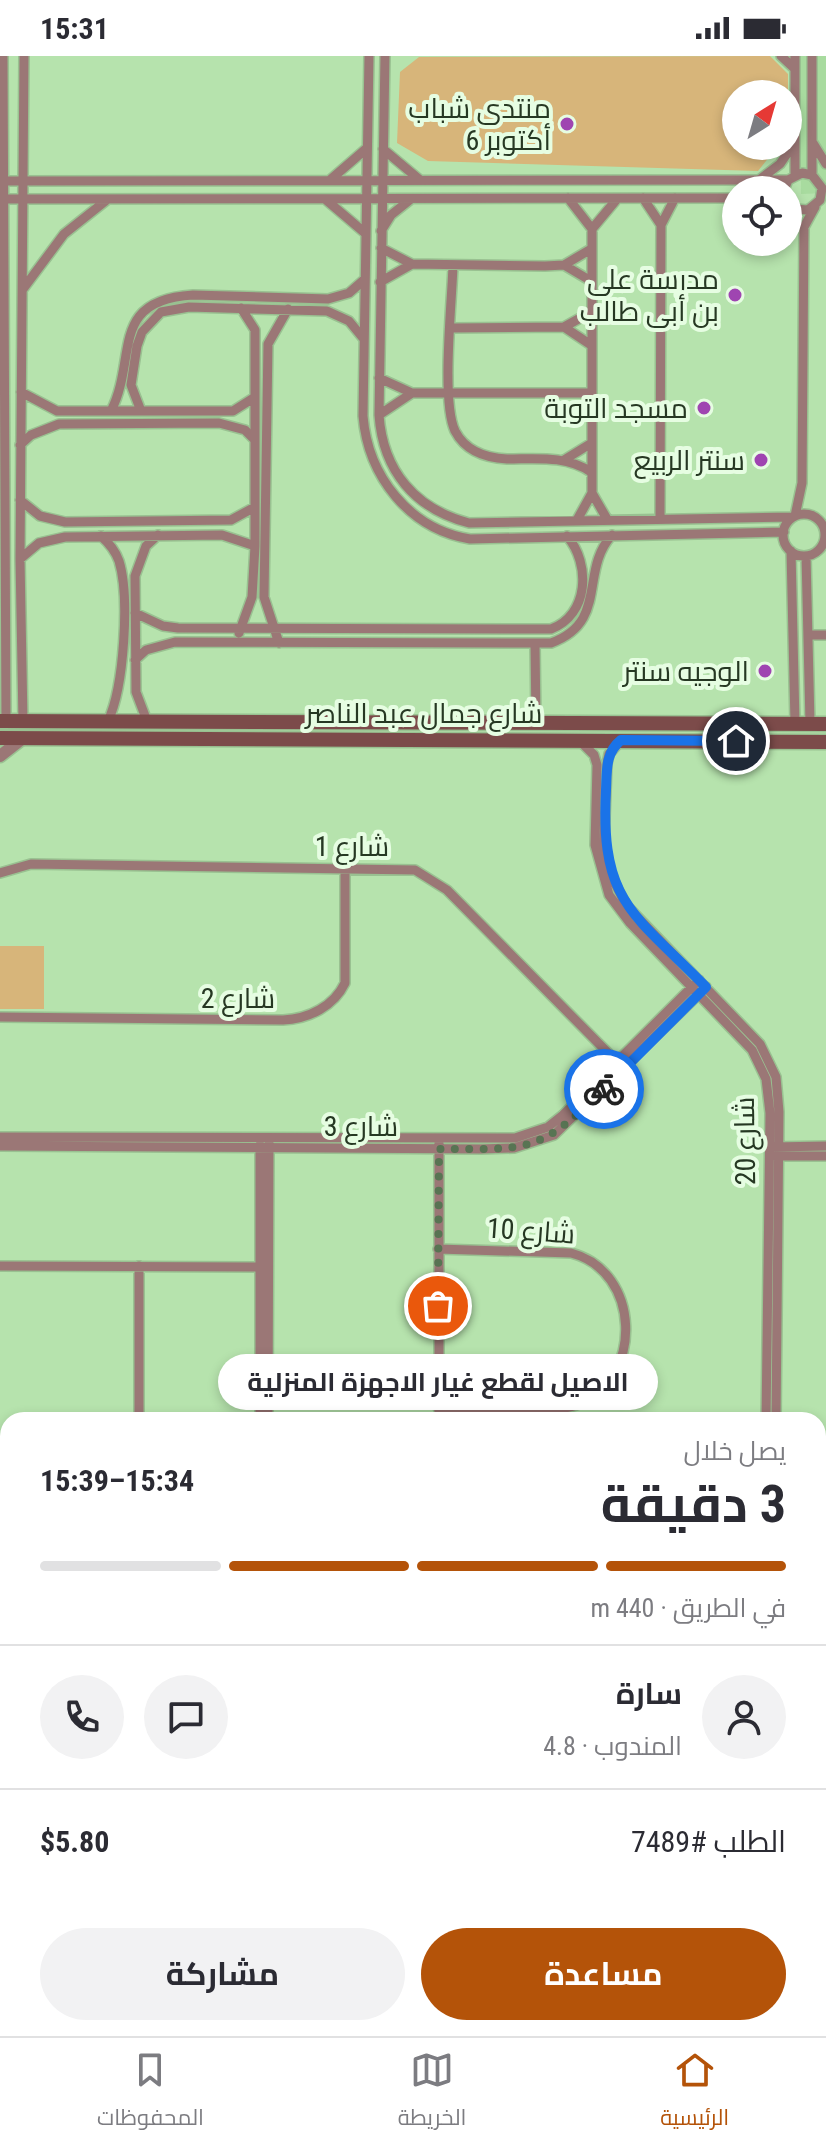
<!DOCTYPE html>
<html lang="ar">
<meta charset="utf-8">
<style>
:root{--surface:#fff;--page:#f2f2f3;--text:#2b2b33;--muted:#7c7c81;--line:#e1e1e2;--accent:#b45309}
body{margin:0;font-family:"Roboto Condensed",Cairo,sans-serif;background:var(--page);color:var(--text);direction:rtl;height:100vh;display:flex;flex-direction:column;font-size:30px;white-space:nowrap}
*{box-sizing:border-box;margin:0}
p{font-size:26px;color:var(--muted)}
.icon{flex:none;width:44px;height:44px;fill:none;stroke:currentColor;stroke-width:2;stroke-linecap:round;stroke-linejoin:round}
.map{position:relative;flex:1;overflow:hidden;direction:ltr}
.drawer{position:absolute;left:0px;top:1356px;width:826px;height:624px;display:flex;flex-direction:column;background:var(--surface);border-radius:24px 24px 0 0;box-shadow:0 4px 12px #0003;direction:rtl}
.drawer>*{flex:none}
.needle{width:52px;rotate:37deg}
.fabs{position:absolute;left:722px;top:24px;display:grid;gap:16px}
.fabs a{display:grid;place-items:center;width:80px;height:80px;border-radius:50%;background:var(--surface);box-shadow:0 4px 12px #0003;font-size:40px}
.pin{position:absolute;display:grid;place-items:center;width:68px;height:68px;color:#fff;margin:-34px;border:4px solid #fff;border-radius:50%;box-shadow:0 2px 8px #0007}
.courier{position:absolute;display:grid;place-items:center;width:80px;height:80px;margin:-40px;border:6px solid #1a73e8;border-radius:50%;background:#fff;color:#222;box-shadow:0 2px 10px #0007}
.bubble{position:absolute;height:56px;border-radius:28px;background:var(--surface);box-shadow:0 4px 12px #0003;font-size:26px;font-weight:700;line-height:56px;text-align:center;direction:rtl}
.summary em{font-style:normal;font-weight:700}
.summary div{display:flex;flex-direction:column-reverse}
.summary{display:flex;align-items:center;justify-content:space-between;height:136px;padding:0 40px}
h1{font-size:52px;font-weight:700;line-height:60px}
.bar{display:grid;grid-template-columns:repeat(4,1fr);gap:12px 8px;align-content:center;height:96px;padding:0 40px}
.bar i{height:10px;border-radius:6px;background:var(--line)}
.bar .current{background:var(--accent)}
.bar p{grid-column:span 4}
.line{display:flex;align-items:center;gap:20px;padding:0 40px;border-top:2px solid var(--line)}
.line div{flex:1}
.round{display:grid;place-items:center;flex:none;width:84px;height:84px;border-radius:42px;background:var(--page)}
.button{display:flex;gap:16px;margin-top:auto;padding:16px 40px}
.button a{flex:1;height:92px;border-radius:48px;background:var(--accent);color:#fff;font-size:32px;font-weight:700;line-height:92px;text-align:center}
.button a+a{background:var(--page);color:var(--text)}
.status{display:flex;justify-content:space-between;align-items:center;height:56px;padding:0 40px;background:var(--surface);direction:ltr}
.status svg{height:22px;fill:currentColor}
.dock{display:flex;justify-content:space-around;align-items:center;height:112px;border-top:2px solid var(--line);background:var(--surface);font-size:22px;color:var(--muted)}
.dock a{display:grid;justify-items:center;gap:4px}
.dock .current{color:var(--accent)}
.map>svg:first-child{display:block}
.built{fill:#a8db9f}
.green{fill:#d7b57a}
.lines{fill:none;stroke-linecap:round;stroke-linejoin:round}
.minor-casing{stroke:#99c191;stroke-width:12}
.tertiary-casing{stroke:#99c191;stroke-width:15}
.secondary-casing{stroke:#99c191;stroke-width:17}
.minor{stroke:#9b7776;stroke-width:9}
.tertiary{stroke:#9b7776;stroke-width:12}
.secondary{stroke:#7c4b4a;stroke-width:14}
.done{stroke:#587453;stroke-width:8;stroke-dasharray:0 14.4}
.route{stroke:#1a73e8;stroke-width:10}
.poi-dot{fill:#9f45b1;stroke:#e6fde2;stroke-width:3}
.labels{text-anchor:middle;dominant-baseline:central;stroke-width:8;stroke-linejoin:round;paint-order:stroke}
.poi-label{font-size:28px;fill:#263823;stroke:#e6fde2;text-anchor:end}
.street-label{font-size:28px;fill:#263823;stroke:#e6fde2}
</style>
<div class="status"><b>15:31</b><svg viewBox="0 0 49 12"><path d="M0 12V9h3v3zM5 12V6h3v6zM10 12V3h3v9zM15 12V0h3v12zM26 1h20v11H26zM47 4h2v5h-2z"/></svg></div>
<div class="map">
<svg width="826" height="1980" viewBox="0 0 826 1980">
<rect width="100%" height="100%" fill="#b6e3ad"/>
<!-- built -->
<path class="built" d="M800 0H826V137L801 138Z
M6 1573 8 1686H0V1579H4Z"/>
<!-- green -->
<path class="green" d="M770 0 788 18V48V38H736V90H778L758 115 428 105 397 87 400 16 419 1Z
M0 890H44V953H0Z"/>
<g class="lines">
<!-- minor casing -->
<g class="minor-casing">
<path id="minor" d="M3 0 6 665
M369 0 363 360C368 420 409 473 470 483L784 476
M385 0 379 359C383 415 415 453 469 467L793 461
M781 0 795 13
M795 0V118
M812 0V119
M813 87 826 108
M383 93 420 124
M330 124 367 92
M759 124 780 108 795 86
M1 125 788 124
M784 134 788 124 802 117 812 119 822 132 820 144 808 154 794 153 788 147
M568 142 592 173
M643 142 661 169
M1 143 736 142
M325 143 365 177
M381 175 391 159 411 143
M381 192 412 208 545 210 564 209 591 193
M453 209C452 246 441 345 455 375 466 396 486 402 507 403 536 403 566 399 591 416
M564 209 591 225
M380 226 412 208
M23 233 64 178 108 143
M564 271 591 289
M452 272 564 271 591 256
M379 322 412 337H590
M21 336 57 355H233L255 341
M111 355C138 302 108 244 193 239L328 243 349 237 365 223
M141 355 131 329 137 290 142 276 161 256 189 251 327 255 349 265 363 282
M379 359 412 337
M20 389 31 379 59 368 219 367 245 374 255 384
M564 404 590 388
M20 444 40 460 65 466 231 464 255 451
M783 479a21 21 0 1 1 42 0a21 21 0 1 1-42 0Z
M795 460 802 427 804 171 815 151
M660 462 661 169 675 142
M607 463 592 437V173L617 143
M577 464 592 437
M101 480C109 487 115 494 119 505 130 541 124 631 108 665
M791 495 795 667
M806 500 810 667
M20 503 39 487 65 481 222 479 255 490
M135 557 163 570 178 572 551 573C589 559 591 508 567 480
M239 577 252 541 255 490V274L241 252
M808 579H826
M279 587 264 541 268 288 288 253
M535 588 536 666
M135 604 146 594 175 586 551 587C609 566 579 515 612 479
M23 665 20 503 24 0
M147 665 136 636 135 520 146 490 158 479
M621 684 609 698 607 708 604 788 611 820 626 849 760 988 776 1021 779 1056 776 1364
M580 685 594 699 597 709 595 789 609 839 630 867 752 994 766 1023 770 1057 766 1364
M0 817 31 808 415 814 447 834 619 1008
M0 961 283 964C309 963 334 950 345 927V811
M0 1081 515 1082 548 1071 563 1059 699 924
M0 1090 481 1093 514 1092 554 1079 706 931
M773 1091 826 1090
M776 1100H826
M438 1193 571 1197C641 1215 644 1322 579 1348 551 1360 472 1352 438 1352
M0 1210 265 1211
M139 1364V1210
M260 1364V1089
M268 1364 269 1087
M439 1364V1087
M818 1434 826 1435
M0 1456H8
M0 1703H8
M818 1763H826
M0 1822H8
M0 1833H8
M0 1951H8
M108 1972V1980
M326 1972 332 1980
M529 1972 537 1980
M544 1972 552 1980
M765 1980V1972
M775 1980V1972"/>
</g>
<!-- tertiary casing -->
<g class="tertiary-casing">
<path id="tertiary" d="M0 700 23 682"/>
</g>
<!-- secondary casing -->
<g class="secondary-casing">
<path id="secondary" d="M0 665 826 668
M0 682 826 686"/>
</g>
<!-- minor -->
<use href="#minor" class="minor"/>
<!-- tertiary -->
<use href="#tertiary" class="tertiary"/>
<!-- secondary -->
<use href="#secondary" class="secondary"/>
</g>
<g class="lines">
<!-- done -->
<path class="done" d="M438 1250 439 1093C528 1093 539 1098 604 1033"/>
<!-- route -->
<path class="route" d="M604 1033 706 931C633 857 600 846 606 734 607 715 605 697 621 684L736 685"/>
</g>
<!-- markers -->
<g class="poi-dot">
<circle cx="567" cy="68" r="8"/>
<circle cx="735" cy="239" r="8"/>
<circle cx="704" cy="352" r="8"/>
<circle cx="761" cy="404" r="8"/>
<circle cx="765" cy="615" r="8"/>
</g>
<g class="labels">
<!-- poi labels -->
<g class="poi-label">
<text x="551" y="52">منتدى شباب<tspan x="551" dy="32">6 أكتوبر</tspan></text>
<text x="719" y="223">مدرسة على<tspan x="719" dy="32">بن أبى طالب</tspan></text>
<text x="688" y="352">مسجد التوبة</text>
<text x="745" y="404">سنتر الربيع</text>
<text x="749" y="615">الوجيه سنتر</text>
</g>
<!-- street labels -->
<g class="street-label">
<text x="424" y="657">شارع جمال عبد الناصر</text>
<text x="352" y="790">شارع 1</text>
<text x="238" y="942">شارع 2</text>
<text x="361" y="1070">شارع 3</text>
<text transform="translate(745 1085) rotate(-91)">شارع 20</text>
<text transform="translate(531 1175) rotate(4)">شارع 10</text>
</g>
</g>
</svg>
<div class="fabs">
<a><svg class="needle" viewBox="-14 -14 28 28"><path d="M0-13l5 13h-10z" fill="#e53935"/><path d="M0 13l5-13h-10z" fill="#7c7c81"/></svg></a>
<a><svg class="icon" aria-label="locate" viewBox="0 0 24 24"><circle cx="12" cy="12" r="6"/><path d="M12 2v4M12 18v4M2 12h4M18 12h4"/></svg></a>
</div>
<div class="pin" style="left:438px;top:1250px;background:#ea580c"><svg class="icon" aria-label="bag" viewBox="0 0 24 24"><path d="M5 8h14l-1 12H6zM9 8a3 3 0 0 1 6 0"/></svg></div>
<div class="pin" style="left:736px;top:685px;background:#1f2937"><svg class="icon" aria-label="home" viewBox="0 0 24 24"><path d="M3 11l9-7 9 7M6 9v11h12V9"/></svg></div>
<div class="courier" style="left:604px;top:1033px"><svg class="icon" aria-label="bike" viewBox="0 0 24 24"><circle cx="6" cy="16" r="4"/><circle cx="18" cy="16" r="4"/><path d="M6 16l4-8h5l3 8M10 8l3 8H6M13 5h3"/></svg></div>
<div class="bubble" style="left:218px;top:1298px;width:440px">الاصيل لقطع غيار الاجهزة المنزلية</div>
<section class="drawer">
<div class="summary"><div><h1>3 دقيقة</h1><p>يصل خلال</p></div><em>15:34–15:39</em></div>
<div class="bar"><i class="current"></i><i class="current"></i><i class="current"></i><i></i><p>في الطريق · 440 m</p></div>
<div class="line" style="height:144px"><a class="round"><svg class="icon" aria-label="person" viewBox="0 0 24 24"><circle cx="12" cy="8" r="4"/><path d="M4 21q1-7 8-7t8 7"/></svg></a><div><b>سارة</b><p>المندوب · 4.8</p></div><a class="round"><svg class="icon" aria-label="chat" viewBox="0 0 24 24"><path d="M4 5h16v11H9l-5 4z"/></svg></a><a class="round"><svg class="icon" aria-label="phone" viewBox="0 0 24 24"><path d="M5 4h4l2 5-3 2q2 4 5 5l2-3 5 2v4C11 20 4 13 5 4z"/></svg></a></div>
<div class="line" style="height:104px"><div>الطلب #7489</div><b>$5.80</b></div>
<div class="button"><a>مساعدة</a><a>مشاركة</a></div>
</section>
</div>
<nav class="dock">
<a class="current"><svg class="icon" aria-label="home" viewBox="0 0 24 24"><path d="M3 11l9-7 9 7M6 9v11h12V9"/></svg>الرئيسية</a>
<a><svg class="icon" aria-label="map" viewBox="0 0 24 24"><path d="M3 6l6-2 6 2 6-2v14l-6 2-6-2-6 2zM9 4v14M15 6v14"/></svg>الخريطة</a>
<a><svg class="icon" aria-label="saved" viewBox="0 0 24 24"><path d="M7 4h10v16l-5-4-5 4z"/></svg>المحفوظات</a>
</nav>
